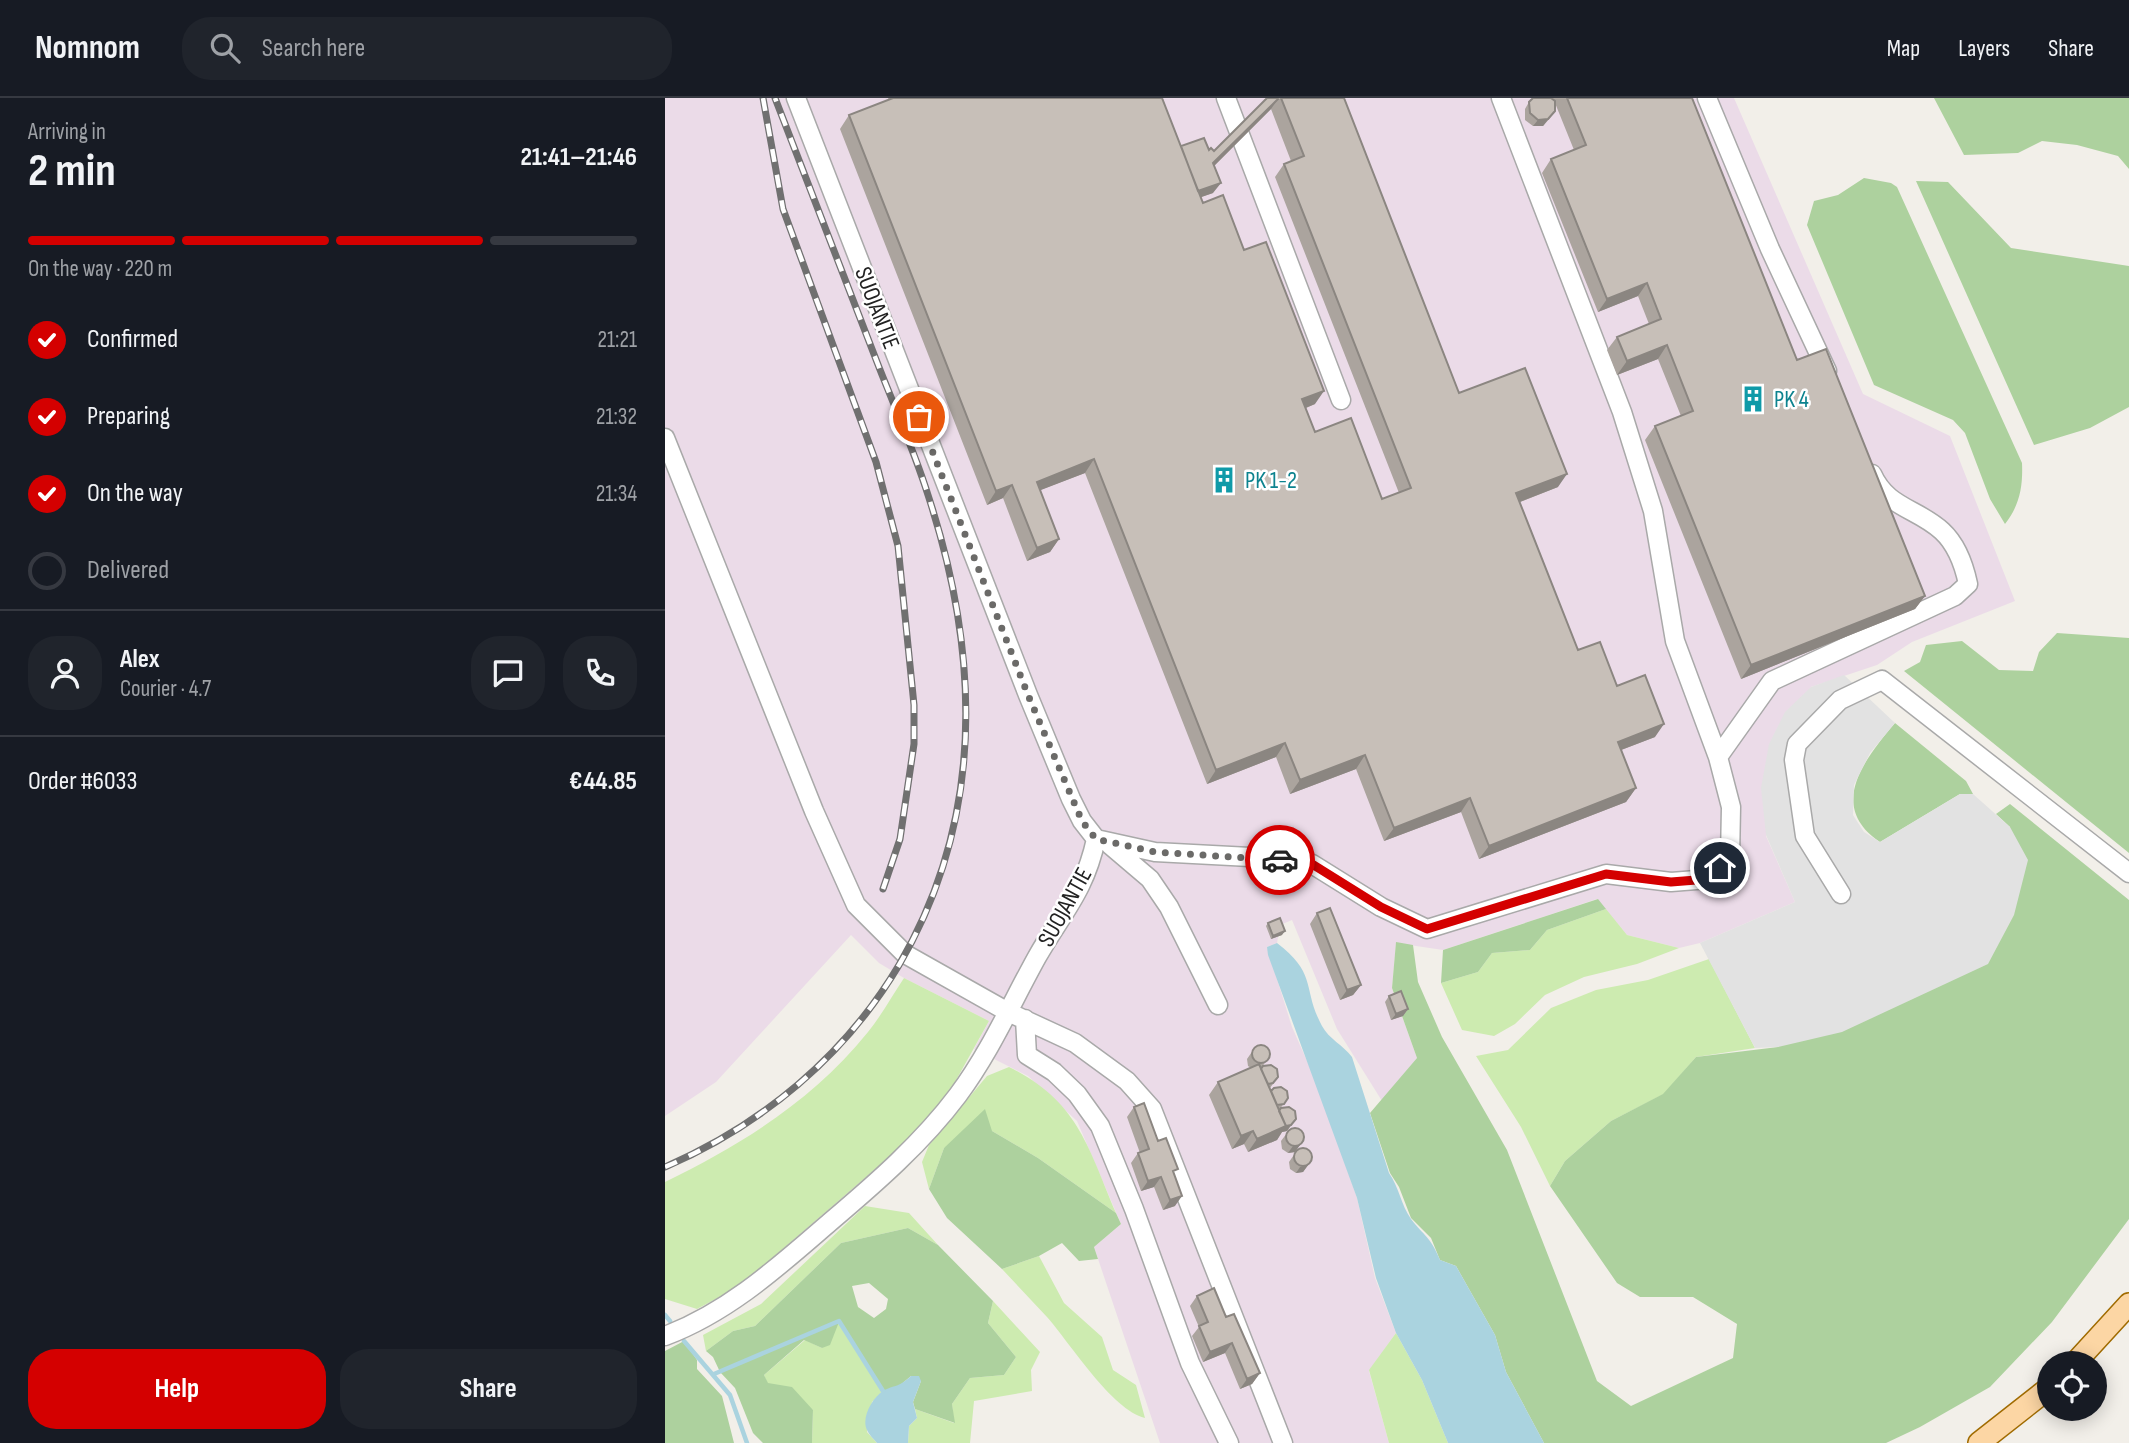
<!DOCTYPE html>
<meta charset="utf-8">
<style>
:root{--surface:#171b24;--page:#20242c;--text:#f1f3f6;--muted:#9ea1a6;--line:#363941;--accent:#d40000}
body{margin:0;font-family:"Sofia Sans Condensed",sans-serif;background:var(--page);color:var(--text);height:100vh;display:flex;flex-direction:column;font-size:26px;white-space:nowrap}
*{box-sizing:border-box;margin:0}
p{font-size:23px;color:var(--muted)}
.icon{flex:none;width:38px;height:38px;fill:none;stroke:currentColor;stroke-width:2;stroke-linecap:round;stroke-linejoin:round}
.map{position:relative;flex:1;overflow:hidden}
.sheet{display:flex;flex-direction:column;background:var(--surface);width:665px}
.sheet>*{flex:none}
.fabs{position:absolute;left:1372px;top:1253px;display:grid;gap:14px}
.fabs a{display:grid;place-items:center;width:70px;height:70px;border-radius:50%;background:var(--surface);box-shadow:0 4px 18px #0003;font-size:35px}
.pin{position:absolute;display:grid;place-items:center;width:60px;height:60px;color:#fff;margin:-30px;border:4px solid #fff;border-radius:50%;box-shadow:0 2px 7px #0007}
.courier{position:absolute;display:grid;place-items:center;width:70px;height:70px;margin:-35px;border:5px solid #d40000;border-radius:50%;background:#fff;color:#222;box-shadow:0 2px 9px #0007}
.head em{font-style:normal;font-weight:700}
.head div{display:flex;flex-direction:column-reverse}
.head{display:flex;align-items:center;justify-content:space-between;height:119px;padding:0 28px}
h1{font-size:46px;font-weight:700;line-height:52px}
.bar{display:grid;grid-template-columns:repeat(4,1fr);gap:10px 7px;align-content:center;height:84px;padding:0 28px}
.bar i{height:9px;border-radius:5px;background:var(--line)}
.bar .selected{background:var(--accent)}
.bar p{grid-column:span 4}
.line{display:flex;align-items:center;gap:18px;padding:0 28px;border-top:2px solid var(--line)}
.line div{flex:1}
.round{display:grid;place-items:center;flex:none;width:74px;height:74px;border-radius:28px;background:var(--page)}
ol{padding:0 28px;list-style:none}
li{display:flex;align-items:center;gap:21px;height:77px}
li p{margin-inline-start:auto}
li .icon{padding:7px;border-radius:50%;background:var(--accent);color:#fff;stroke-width:4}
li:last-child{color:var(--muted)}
li i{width:38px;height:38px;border:4px solid var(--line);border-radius:50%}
.action{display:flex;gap:14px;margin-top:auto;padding:14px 28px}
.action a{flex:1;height:80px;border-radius:28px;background:var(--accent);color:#fff;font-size:28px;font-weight:700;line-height:80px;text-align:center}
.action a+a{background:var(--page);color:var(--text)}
header{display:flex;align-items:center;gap:42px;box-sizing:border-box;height:98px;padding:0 35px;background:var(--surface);border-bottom:2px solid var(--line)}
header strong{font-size:33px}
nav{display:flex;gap:38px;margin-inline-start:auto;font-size:24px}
.search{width:490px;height:63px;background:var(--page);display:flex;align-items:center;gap:18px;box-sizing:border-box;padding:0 24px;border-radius:28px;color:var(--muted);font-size:26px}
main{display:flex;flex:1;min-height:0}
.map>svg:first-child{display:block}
.industrial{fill:#ebdbe8}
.grass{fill:#cdebb0}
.forest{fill:#add19e;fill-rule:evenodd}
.parking{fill:#e2e2e2}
.water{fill:#aad3df}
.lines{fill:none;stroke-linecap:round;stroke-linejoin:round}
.stream{stroke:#aad3df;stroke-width:4.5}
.minor-casing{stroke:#a9a9a9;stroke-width:21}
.major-casing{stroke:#a06b00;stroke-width:24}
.minor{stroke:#fff;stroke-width:18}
.major{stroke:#fcd6a4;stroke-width:21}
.rail-casing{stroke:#707070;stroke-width:7}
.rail{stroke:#fff;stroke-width:4.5;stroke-dasharray:13;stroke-linecap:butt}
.wall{fill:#aba49e;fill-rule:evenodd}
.shaded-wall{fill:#8b8681}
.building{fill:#c7bfb8;stroke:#8b8681;stroke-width:2}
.done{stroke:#6b6a68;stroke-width:7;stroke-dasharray:0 12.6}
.route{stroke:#d40000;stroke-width:9}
.labels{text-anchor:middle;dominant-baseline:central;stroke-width:5;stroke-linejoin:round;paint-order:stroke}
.street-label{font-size:24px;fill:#222;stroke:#fff}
.culture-label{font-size:24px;fill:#0d838f;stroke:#fff;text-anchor:start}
</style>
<header>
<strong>Nomnom</strong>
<div class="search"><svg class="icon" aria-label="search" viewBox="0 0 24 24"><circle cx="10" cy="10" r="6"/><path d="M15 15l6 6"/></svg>Search here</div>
<nav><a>Map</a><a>Layers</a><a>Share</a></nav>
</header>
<main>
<section class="sheet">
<div class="head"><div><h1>2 min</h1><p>Arriving in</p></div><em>21:41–21:46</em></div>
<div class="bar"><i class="selected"></i><i class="selected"></i><i class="selected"></i><i></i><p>On the way · 220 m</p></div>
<ol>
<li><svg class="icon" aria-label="check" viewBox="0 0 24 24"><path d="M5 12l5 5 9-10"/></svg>Confirmed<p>21:21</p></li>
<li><svg class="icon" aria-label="check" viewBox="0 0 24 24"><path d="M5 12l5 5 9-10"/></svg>Preparing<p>21:32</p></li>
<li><svg class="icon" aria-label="check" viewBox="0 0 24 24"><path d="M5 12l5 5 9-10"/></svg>On the way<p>21:34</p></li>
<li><i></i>Delivered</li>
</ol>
<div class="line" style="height:126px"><a class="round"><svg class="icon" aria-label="person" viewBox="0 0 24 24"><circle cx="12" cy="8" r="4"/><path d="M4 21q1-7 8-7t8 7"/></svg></a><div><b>Alex</b><p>Courier · 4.7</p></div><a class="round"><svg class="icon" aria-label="chat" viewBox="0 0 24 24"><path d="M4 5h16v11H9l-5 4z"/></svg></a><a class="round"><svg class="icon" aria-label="phone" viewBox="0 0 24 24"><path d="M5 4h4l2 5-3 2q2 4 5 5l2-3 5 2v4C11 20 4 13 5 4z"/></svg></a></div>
<div class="line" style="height:91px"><div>Order #6033</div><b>€44.85</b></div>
<div class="action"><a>Help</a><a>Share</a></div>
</section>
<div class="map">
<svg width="1464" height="1345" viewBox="0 0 1464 1345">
<rect width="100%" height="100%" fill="#f2efe9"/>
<!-- industrial -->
<path class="industrial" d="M0 0H1069L1198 296 1285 338 1350 503 1247 544 1212 567 1146 589 1101 738 1130 804 1035 845 1014 850 962 837 932 801 778 852 731 845 727 890 752 960 717 1003 672 931 627 822 615 827 612 845 602 849 627 929 654 990 692 1100 710 1180 731 1235 704 1273 724 1345H495L429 1149 456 1126 412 1023 363 978 309 951 324 923 239 880 214 865 186 837 51 984 0 1018Z"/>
<!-- grass -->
<path class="grass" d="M941 811 962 837 1014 850 972 866 919 879 880 897 850 926 829 938 797 932 776 885 813 874 827 855 865 852 882 832Z
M1044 861 1090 950 1031 959 999 996 946 1023 900 1063 885 1088 856 1029 811 958 843 952 886 910 931 892 983 882Z
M239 880 324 923 285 993 245 1041 75 1188 32 1211 0 1201V1084C79 1045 147 1003 203 934 216 918 227 898 239 880Z
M344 969C413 1003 423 1049 451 1115L373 1060 327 1033 279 1050 264 1091 257 1064 264 1047 322 978Z
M200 1108 244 1115 273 1147 243 1130 176 1145 90 1228 68 1233 41 1253 38 1237 96 1206Z
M374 1158 399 1205 437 1239 448 1272 471 1287 480 1320C447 1312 405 1245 382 1219 367 1203 352 1187 337 1171Z
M328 1203 375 1254 366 1272 367 1293 309 1303 305 1345H243L244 1328 252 1320 250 1311 289 1325 287 1306 305 1280 339 1277 351 1259 323 1225Z
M174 1223 218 1293 207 1304 202 1334 212 1345H147L148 1312 102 1285 99 1277 140 1242 157 1250Z
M731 1235 757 1282 783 1345H724L704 1272Z"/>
<!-- forest -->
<path class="forest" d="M1269 0H1464V71L1453 58 1412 47 1377 43 1353 55 1299 57Z
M1199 80 1226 85 1232 89 1357 365C1358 388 1355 407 1340 426L1325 401 1300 335 1288 322 1209 287 1142 127 1149 103 1173 97Z
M1251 83 1283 84 1346 150 1464 168V309L1425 330 1369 347Z
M1392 535 1464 540V755L1239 573 1255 564 1261 547 1297 543 1334 572 1368 573 1374 554Z
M1230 625 1301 683 1308 696H1295L1215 744C1162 708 1199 662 1230 625Z
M1345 706 1464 802V1121L1387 1224 1325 1289 1255 1329 1221 1345H879L841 1274 830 1237 791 1168 775 1162 766 1140 746 1120 734 1089 725 1075 705 1015 752 960 727 890 731 844 748 847 753 884 777 939 842 1052 932 1283 966 1308 1068 1260 1072 1226 1028 1199H975L952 1185 885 1088 900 1063 946 1023 998 996 1031 959 1113 949 1345 729 1331 716Z
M933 801 941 811 882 832 865 852 827 855 813 874 776 885 778 852Z
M320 1011 327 1033 373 1060 451 1115 456 1126 429 1149 433 1161 414 1163 397 1145 374 1158 337 1171 282 1120 264 1091 279 1050Z
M243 1130 273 1147 328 1203 323 1225 351 1259 339 1277 305 1280 287 1306 290 1325 250 1311 248 1304 256 1283 246 1278 233 1289 218 1293 174 1224 165 1247 157 1250 139 1242 99 1277 103 1285 127 1289 148 1312 147 1345H98L88 1335 70 1290 55 1274 48 1259 41 1253 68 1233 90 1228 176 1145ZM204 1185 223 1201 221 1211 209 1220 193 1209 187 1188Z
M19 1243 32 1262V1271L57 1298 69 1345H0V1253Z"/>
<!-- parking -->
<path class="parking" d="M1179 577 1230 625 1205 655 1189 687 1188 717 1199 734 1215 744 1295 696H1308L1345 729 1363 762 1349 817 1323 866 1177 934 1113 949 1090 950 1035 845 1130 804 1101 737 1096 690 1104 646 1120 614 1146 589Z"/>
<!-- water -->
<path class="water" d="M612 845C653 876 637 891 657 928 664 941 678 947 687 959L724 1075C734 1089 736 1107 746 1121 760 1139 765 1138 775 1162L791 1168 830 1237 841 1274 879 1345H783L757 1282 731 1235 711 1180 692 1100 603 857 602 849Z
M246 1278H254L256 1283 248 1304 252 1320 244 1328 243 1345H212C209 1341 204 1337 202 1332 196 1320 207 1300 218 1293 230 1286 232 1291 246 1278Z"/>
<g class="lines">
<!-- stream -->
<path class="stream" d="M0 1217 5 1223
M19 1243 65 1297 82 1345
M49 1276 174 1223 218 1293"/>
<!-- minor casing -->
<g class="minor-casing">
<path id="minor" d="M561 0 676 302
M1042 0 1105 151 1162 273
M0 340 149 713 191 807 240 856 343 914 410 945 462 983 487 1011 618 1345
M1053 659 1107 583 1290 498 1303 486C1299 467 1291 446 1277 433 1252 410 1222 410 1207 376
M431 741 490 754 604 760 647 766 716 809 762 831 941 776 1006 784 1044 781 1065 760 1066 709 1053 659 1010 543 988 413 957 314 836 0
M445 747 485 781 504 809 553 907
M1176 796 1140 738 1129 662 1132 646 1175 602 1217 582 1464 775
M360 921 362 957 389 974 412 996 435 1028 469 1111 525 1265 564 1345
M0 1238C64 1214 114 1168 165 1124 211 1085 257 1045 293 997 325 954 346 906 372 859 397 815 420 793 431 741L417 723 406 701 363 597 131 0"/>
</g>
<!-- major casing -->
<g class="major-casing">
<path id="major" d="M1410 1265 1464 1206
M1314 1345 1384 1290"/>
</g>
<!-- minor -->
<use href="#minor" class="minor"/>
<!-- major -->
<use href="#major" class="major"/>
<!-- rail casing -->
<g class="rail-casing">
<path id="rail" d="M98 0 118 111 211 364 233 448 249 607V646L235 741 218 791
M0 1069C97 1027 180 958 234 867 321 718 315 556 263 397 249 352 229 308 212 264 178 176 144 88 110 0"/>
</g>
<!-- rail -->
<use href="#rail" class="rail"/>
</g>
<!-- wall -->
<path class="wall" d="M223 0H497L516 48 549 53 602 0H679L794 295 893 389 855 404 913 552 952 588 990 639 956 652 971 690 961 704 814 761 796 714 719 743 691 671 625 696 611 659 542 686 420 375 375 392 394 441 385 454 362 463 338 400 322 407 175 31 184 17 224 2ZM606 11 626 63 619 66 610 79 734 395 717 401 650 334 641 310 650 306 579 152 538 105 536 99 548 95 549 68Z
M888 0H1027L1132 262 1260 498 1250 511 1076 581 980 342 990 328 1016 318 993 261 952 277 942 252 952 239 984 226 973 198 933 214 877 75 886 61 909 52 890 5 885 20 878 28H868L860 22V11L864 4 888 2Z
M652 815 696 887 688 897 675 902 645 826Z
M603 825 617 837 606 841 601 828Z
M724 898 743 911 738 918 726 922 720 904Z
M591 948 605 958 596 970 613 979 605 990 606 993 623 1000 614 1012 631 1021 622 1033 617 1034 612 1042 583 1054 579 1046 567 1051 544 997 553 984 586 970 583 968 582 961Z
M469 1009 493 1043 509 1076 510 1108 498 1112 489 1089 476 1093 466 1065 473 1055H475L462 1019Z
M625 1031 639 1041 630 1054 623 1055 617 1051 616 1043Z
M633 1051 647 1062 638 1074 631 1075 625 1071 624 1064Z
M532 1198 561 1219 595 1275 587 1286 575 1291 560 1255 538 1264 527 1238 534 1229 525 1208Z"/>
<!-- shaded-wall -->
<path class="shaded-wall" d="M613 1 606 11 541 76 548 65Z
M890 13 878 28H868L873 22Z
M556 85 548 95 525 103 532 93Z
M982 185 973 198 933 214 942 201Z
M1002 247 993 261 952 277 962 263Z
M659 293 650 306 628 315 637 301Z
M429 361 420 375 363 397 372 384Z
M902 376 893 389 842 409 851 395Z
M347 387 338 400 322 407 331 393Z
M394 441 385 454 362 463 372 450Z
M1260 498 1250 511 1076 581 1086 567Z
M999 626 990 639 943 657 953 644Z
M620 645 611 659 542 686 551 672Z
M700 657 691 671 625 696 635 682Z
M971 690 961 704 814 761 824 748Z
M805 700 796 714 719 743 729 730Z
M620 833 617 837 606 841 608 838Z
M696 887 688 897 675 902 682 892Z
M743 911 738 918 726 922 731 916Z
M626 1027 622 1033 617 1034 612 1042 583 1054 592 1041 619 1028Z
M588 1033 579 1046 567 1051 576 1038Z
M635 1047 630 1054 623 1055 628 1048Z
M643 1067 638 1074 631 1075 635 1069Z
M496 1079 489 1089 476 1093 483 1083Z
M517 1098 510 1108 498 1112 505 1102Z
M567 1245 560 1255 538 1264 545 1254Z
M595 1275 587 1286 575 1291 582 1281Z"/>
<!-- building -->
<path class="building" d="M228 0H497L538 105 558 97 579 152 601 144 659 293 637 301 650 334 686 320 717 401 746 390 619 66 639 58 616 0H679L794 295 860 270 902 376 851 395 913 552 935 544 952 588 980 577 999 626 953 644 971 690 824 748 805 700 729 730 700 657 635 682 620 645 551 672 429 361 372 384 394 441 372 450 347 387 331 393 184 17Z
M602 0H612L613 1 548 65 556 85 533 93 516 48 539 40 544 52 546 50 549 53Z
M868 0H886L890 3V13L883 21 873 22 865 15 864 4Z
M902 0H1027L1132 262 1161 251 1260 498 1086 567 990 328 1028 313 1002 247 962 263 952 239 996 221 982 185 942 201 886 61 921 47Z
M665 810 696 887 682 892 652 815Z
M615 820 620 833 608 838 603 825Z
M736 893 743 911 731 916 724 898Z
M587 956a9 9 0 1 1 18 0a9 9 0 1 1-18 0Z
M594 966 621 1028 592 1041 588 1033 576 1038 553 984Z
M606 967 612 971 613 979 608 985 603 986 596 971 598 968Z
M616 989 622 993 623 1000 619 1006 612 1007 606 993 609 990Z
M479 1005 493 1043 501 1040 513 1071 508 1073 517 1098 505 1102 496 1079 483 1083 473 1055 484 1051 469 1009Z
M624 1009 630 1013 631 1021 626 1027 621 1028 614 1013 616 1010Z
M621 1039a9 9 0 1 1 18 0a9 9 0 1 1-18 0Z
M629 1059a9 9 0 1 1 18 0a9 9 0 1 1-18 0Z
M549 1190 561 1219 569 1216 595 1275 582 1281 567 1245 545 1254 534 1228 543 1224 532 1198Z"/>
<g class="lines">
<!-- done -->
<path class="done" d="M254 319 363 597 417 723 431 741 490 754 615 762"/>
<!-- route -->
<path class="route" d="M615 762 647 766 716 809 762 831 941 776 1006 784 1044 781 1055 770"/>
</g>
<!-- icons -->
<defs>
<g id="building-bare" transform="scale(2.1)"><path d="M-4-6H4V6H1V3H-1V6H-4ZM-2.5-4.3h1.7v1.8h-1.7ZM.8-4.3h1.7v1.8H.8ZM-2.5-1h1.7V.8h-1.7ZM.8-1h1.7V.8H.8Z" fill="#0f9aa8" stroke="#fff" stroke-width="2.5" paint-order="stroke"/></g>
</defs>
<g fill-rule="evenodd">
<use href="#building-bare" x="1088" y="301"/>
<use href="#building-bare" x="559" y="382"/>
</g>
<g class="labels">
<!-- street labels -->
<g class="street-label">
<text transform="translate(212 210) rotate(69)">SUOJANTIE</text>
<text transform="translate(400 809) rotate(-61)">SUOJANTIE</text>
</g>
<!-- culture labels -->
<g class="culture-label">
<text x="1109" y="301">PK 4</text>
<text x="580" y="382">PK 1-2</text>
</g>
</g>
</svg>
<div class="fabs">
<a><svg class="icon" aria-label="locate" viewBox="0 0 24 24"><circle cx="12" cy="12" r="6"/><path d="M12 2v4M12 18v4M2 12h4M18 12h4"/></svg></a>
</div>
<div class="pin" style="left:254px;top:319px;background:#ea580c"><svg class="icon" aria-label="bag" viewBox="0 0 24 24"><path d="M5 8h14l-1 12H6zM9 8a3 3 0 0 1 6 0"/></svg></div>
<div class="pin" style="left:1055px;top:770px;background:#1f2937"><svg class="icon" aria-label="home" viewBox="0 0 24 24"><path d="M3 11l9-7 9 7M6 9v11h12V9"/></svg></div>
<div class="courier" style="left:615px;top:762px"><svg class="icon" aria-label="car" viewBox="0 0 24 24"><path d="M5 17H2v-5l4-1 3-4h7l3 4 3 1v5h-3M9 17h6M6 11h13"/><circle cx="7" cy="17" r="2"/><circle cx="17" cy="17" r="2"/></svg></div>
</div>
</main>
